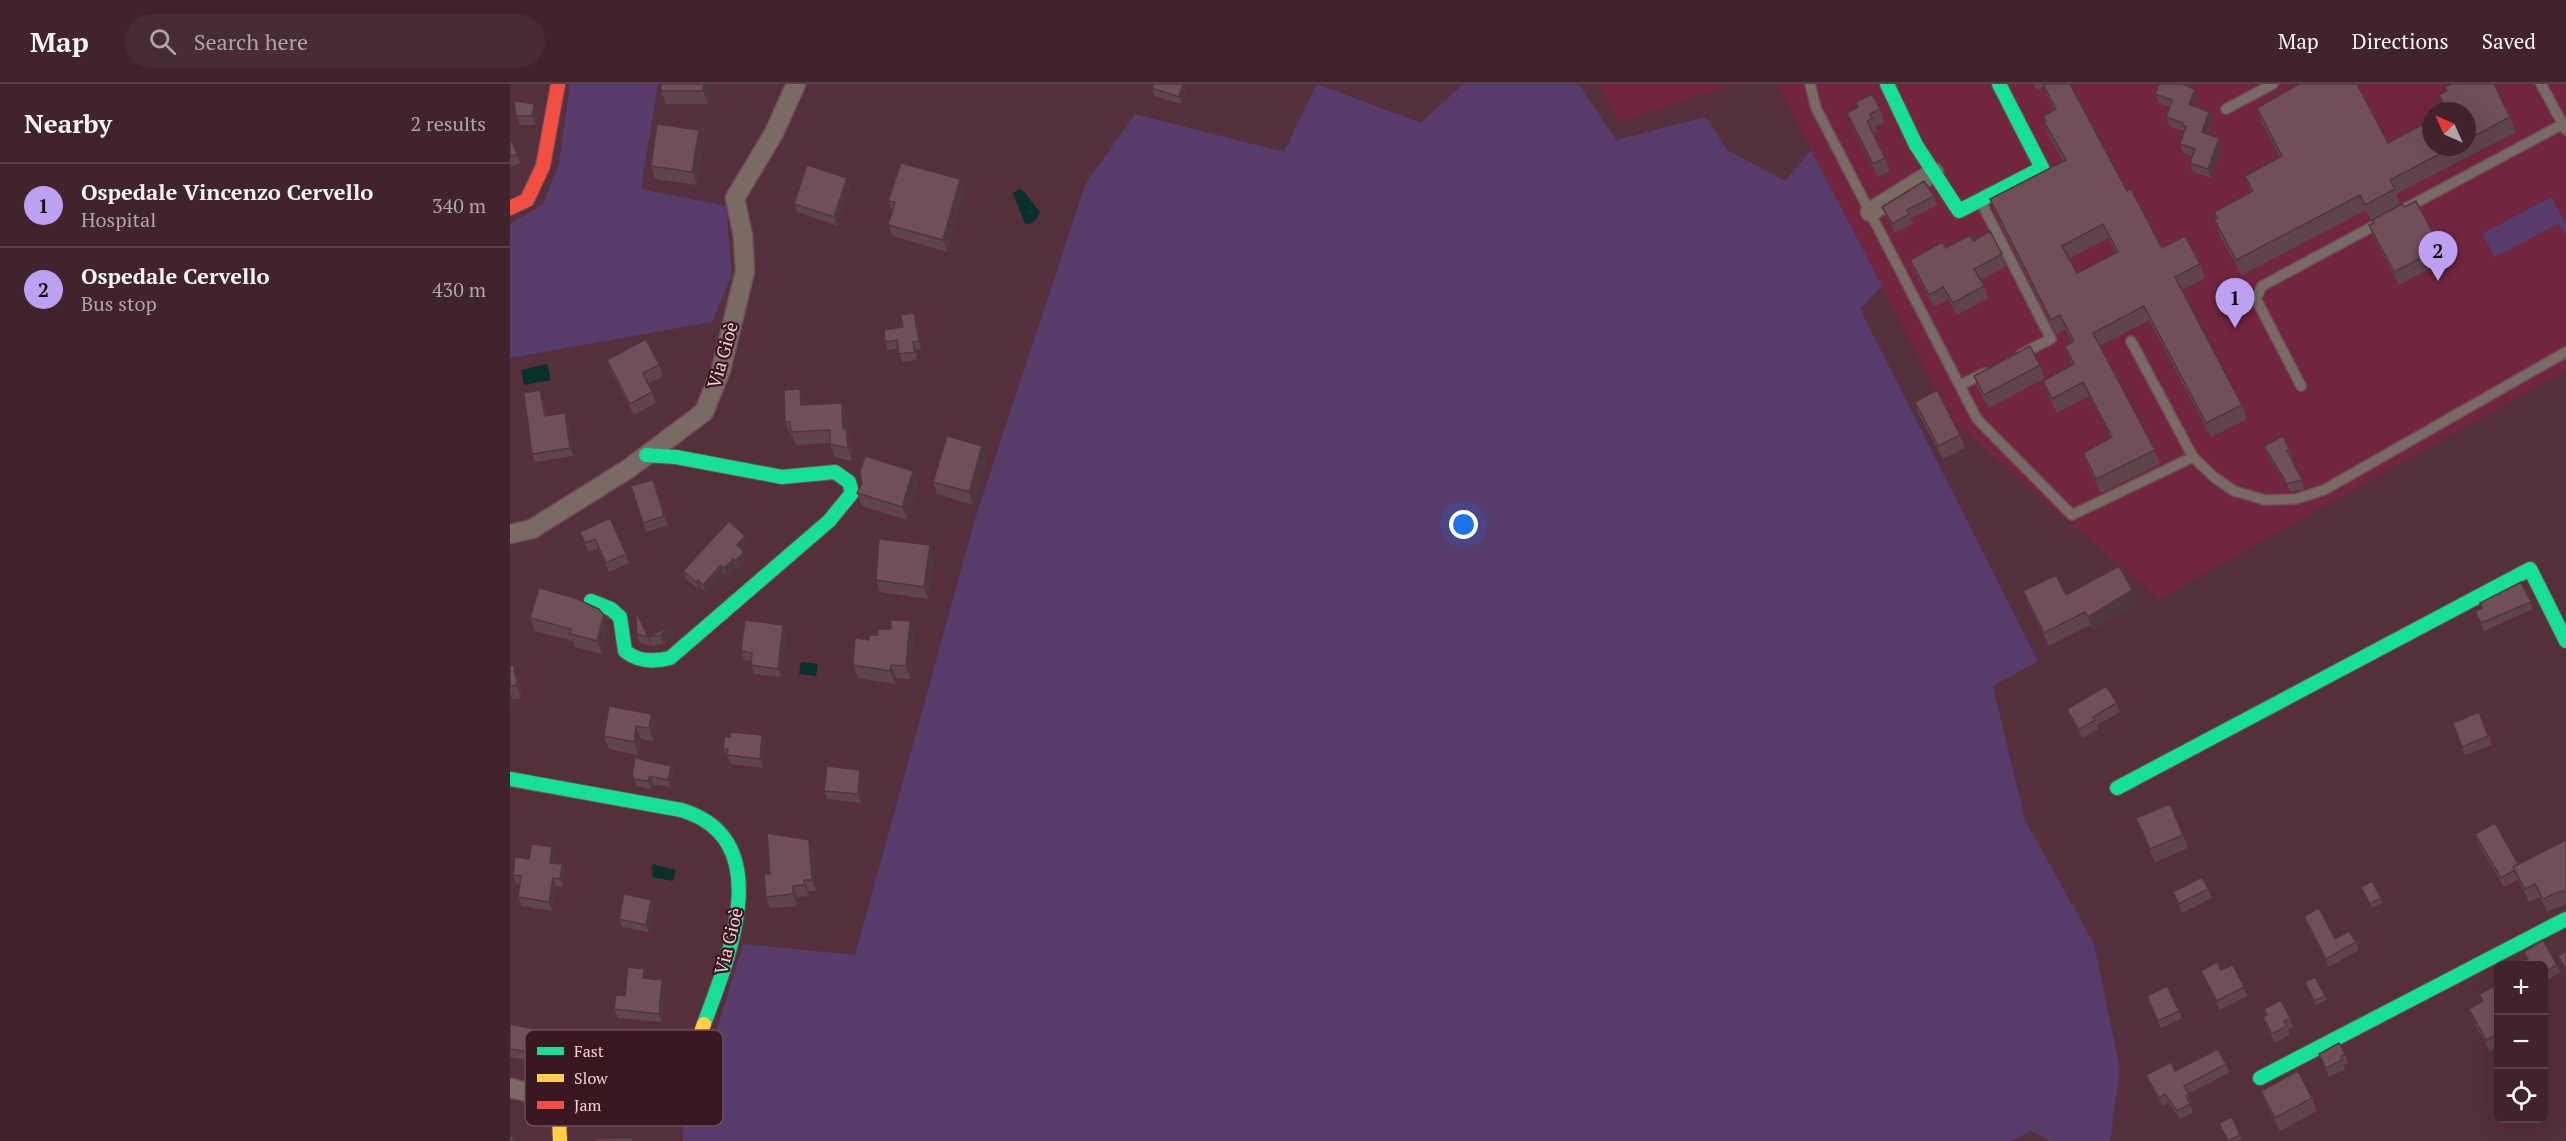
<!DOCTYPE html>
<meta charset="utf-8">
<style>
:root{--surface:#40232d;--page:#472b35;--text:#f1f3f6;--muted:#aea4aa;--line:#594049;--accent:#bca0f2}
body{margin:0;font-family:"PT Serif",serif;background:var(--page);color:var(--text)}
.controls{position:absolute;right:18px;bottom:18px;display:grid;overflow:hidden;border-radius:9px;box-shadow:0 6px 24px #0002}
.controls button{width:54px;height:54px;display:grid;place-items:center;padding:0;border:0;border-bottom:2px solid var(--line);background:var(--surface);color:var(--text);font:30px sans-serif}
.compass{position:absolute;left:1912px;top:18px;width:54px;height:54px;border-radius:50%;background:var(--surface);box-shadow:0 6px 24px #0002;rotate:315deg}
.you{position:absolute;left:954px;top:441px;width:21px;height:21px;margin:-15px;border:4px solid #fff;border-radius:50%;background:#1a73e8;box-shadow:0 0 0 9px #1a73e833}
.badge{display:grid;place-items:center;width:39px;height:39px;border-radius:50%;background:var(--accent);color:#111;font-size:20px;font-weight:700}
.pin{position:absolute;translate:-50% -50px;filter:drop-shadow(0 2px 3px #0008)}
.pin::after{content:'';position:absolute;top:32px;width:21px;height:18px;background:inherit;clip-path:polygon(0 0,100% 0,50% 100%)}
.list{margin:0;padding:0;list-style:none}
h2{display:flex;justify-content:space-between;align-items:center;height:78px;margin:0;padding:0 24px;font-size:26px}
h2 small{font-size:20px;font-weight:400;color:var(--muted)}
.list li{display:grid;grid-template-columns:39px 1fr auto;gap:18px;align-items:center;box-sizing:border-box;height:84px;padding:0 24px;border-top:2px solid var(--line)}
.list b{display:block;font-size:22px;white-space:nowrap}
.list p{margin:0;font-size:20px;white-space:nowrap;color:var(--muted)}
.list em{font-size:20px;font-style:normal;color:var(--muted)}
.icon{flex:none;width:33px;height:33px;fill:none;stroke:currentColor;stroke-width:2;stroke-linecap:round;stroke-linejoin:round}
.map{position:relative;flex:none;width:2056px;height:1057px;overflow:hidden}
header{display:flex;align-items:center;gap:36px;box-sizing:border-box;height:84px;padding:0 30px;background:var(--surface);border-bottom:2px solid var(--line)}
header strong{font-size:28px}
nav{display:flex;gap:33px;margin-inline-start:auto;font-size:21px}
.search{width:420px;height:54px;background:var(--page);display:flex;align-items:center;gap:15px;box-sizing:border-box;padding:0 21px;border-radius:33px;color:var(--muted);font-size:22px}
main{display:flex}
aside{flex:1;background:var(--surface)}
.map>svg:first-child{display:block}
</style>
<header>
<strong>Map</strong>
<div class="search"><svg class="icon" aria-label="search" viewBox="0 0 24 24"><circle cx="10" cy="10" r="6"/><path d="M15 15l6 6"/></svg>Search here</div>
<nav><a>Map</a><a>Directions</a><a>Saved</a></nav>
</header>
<main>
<aside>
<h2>Nearby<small>2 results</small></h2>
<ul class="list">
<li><span class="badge">1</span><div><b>Ospedale Vincenzo Cervello</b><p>Hospital</p></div><em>340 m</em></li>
<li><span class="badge">2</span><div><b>Ospedale Cervello</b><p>Bus stop</p></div><em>430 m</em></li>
</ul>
</aside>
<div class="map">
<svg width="2056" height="1057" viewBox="0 0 2056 1057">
<rect width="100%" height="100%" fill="#562f3c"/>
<path fill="#71253e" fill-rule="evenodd" d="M1087,0H1223L1110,38Z
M1267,0H2056V286L1649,515L1441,336ZM1921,27H1957V63H1921Z"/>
<path fill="#563b6b" d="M60,0H148L131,105L216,122L222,191L202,238L0,274V140L33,120L49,80Z
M807,0L911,39L953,0H1069L1106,56L1196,33L1217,66L1275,97L1301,66L1372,202L1350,225L1528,577L1483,602L1515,736L1584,860L1610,985L1600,1057H1540L1521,1047L1501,1057H173L171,1013L196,980L233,860L345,871L465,435L575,101L625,30L774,68Z
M2041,113L2056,140V151L2048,140L1985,173L1972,150Z"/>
<path fill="#08302d" d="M509,105L514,108L530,128C527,135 524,141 515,140L503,109Z
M37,280L41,296L14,301L11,286Z
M291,578L308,580L306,592L289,590Z
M143,780L166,786L163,797L142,793L143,787L141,786Z"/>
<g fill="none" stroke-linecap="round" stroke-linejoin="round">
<defs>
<path id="lane" d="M1300,0L1306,24L1467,335L1562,431L1683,373
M2031,0L2056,46
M1716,25L1763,0
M1471,118L1541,255L1511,270
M1896,124L2053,40
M1621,257L1683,373L1704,393L1724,407L1755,416L1786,415L1814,406L2056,268
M1450,301L1475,289
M1791,302L1746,215L1752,202L1871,138"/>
<path id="street" d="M1360,128L1424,88
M0,450L22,445L118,385L194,328L211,286L235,187L233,152L225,114L264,49L286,0
M0,1004L43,1014L59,1022"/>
<path id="fast" d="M1377,0L1406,61L1449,127L1532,84L1489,0
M81,517L101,525L110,533L115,567C128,578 144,578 160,574L319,437L342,409L339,398L325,388L272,393L166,373L136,371
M0,695L171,726C269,755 218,875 194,940
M1607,704L2020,485L2056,557
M1750,994L2056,835"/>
<path id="slow" d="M50,1057C50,1050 48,1041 51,1034C65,1003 128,1019 155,1002C178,988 185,964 194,940"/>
<path id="jam" d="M0,124L17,116L33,82L48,0"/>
</defs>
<use href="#lane" stroke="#704e58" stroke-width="12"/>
<use href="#street" stroke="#704e58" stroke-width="21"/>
<use href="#fast" stroke="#704e58" stroke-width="16"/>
<use href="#slow" stroke="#704e58" stroke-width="16"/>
<use href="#jam" stroke="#704e58" stroke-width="16"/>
<use href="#lane" stroke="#796a63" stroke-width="9"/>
<use href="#street" stroke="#796a63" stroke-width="18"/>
<use href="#fast" stroke="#16e098" stroke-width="14"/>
<use href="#slow" stroke="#ffcf43" stroke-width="14"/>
<use href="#jam" stroke="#f24e42" stroke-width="14"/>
</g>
<path fill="#60444d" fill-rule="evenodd" d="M151,0H200L198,20H156L151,7Z
M643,0H677V2L672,20L644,12L642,4Z
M1523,0H1560L1617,107L1652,164L1690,180L1695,194L1672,206L1732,321L1737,335L1701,353L1639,236L1590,262L1645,366L1650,380L1591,409L1578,383L1573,369L1601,354L1579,312L1547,329L1538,311L1533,297L1562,281L1555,262L1562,258L1555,245L1546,250L1485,129L1480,115L1553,77L1539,52L1534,38L1535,37L1533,32L1544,25L1533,3L1527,6ZM1598,154L1606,169L1567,189L1559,175Z
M1935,3L2000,33L2006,48L1886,110L1890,120L1861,136L1856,126L1732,191L1709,150L1704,135L1706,134L1704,128L1741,108L1735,92L1770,73L1752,39L1747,24L1878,59L1921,63H1957V27H1935L1929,11L1937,7Z
M1685,5L1688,14L1685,22L1699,28L1702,36L1698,50L1709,54L1712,62L1701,94L1683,88L1680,79L1682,72L1673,69L1670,60L1674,47L1659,42L1656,33L1659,23L1649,19L1645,10Z
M1346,18L1370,25L1374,38L1365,43L1367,47L1363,49L1375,74L1380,87L1368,93L1342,42L1337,29L1348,23Z
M24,20L28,28L25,41H10L6,32Z
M189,46L194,59L187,101L145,95L141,82Z
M0,53L10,79L0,83Z
M337,94L340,102L327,142L288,128L284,120Z
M454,107L437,168L383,152L378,141L382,127L378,117Z
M1424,112L1427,121L1401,134L1403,139L1385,149L1376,132L1372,123Z
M1894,123L1931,164L1935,176L1889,201L1864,154L1859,141Z
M1464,157L1492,170L1496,182L1471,196L1478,214L1447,231L1438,215L1424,223L1404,188L1400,176Z
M404,229L407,237L411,265L406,266L407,276L392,278L388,264L378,266L375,258L393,243Z
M97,276L149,281L153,292L138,300L146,319L124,331L101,287Z
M1530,281L1535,294L1479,324L1468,305L1464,292Z
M33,314L37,332L58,337L63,372L25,378L22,370Z
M295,318V321L332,319L336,332L337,347L341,357L342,377L325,373L320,359L286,361L282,351H280L275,338Z
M1405,318L1450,351L1455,364L1433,375L1409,331Z
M1754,362L1779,365L1783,374H1781L1792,396L1795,405L1781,408L1757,371Z
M477,374L463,421L427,410L423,398Z
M403,387L408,400L397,436L352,422L347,409L352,399Z
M143,396L158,441L136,448L121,402Z
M70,448L116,470L119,479L99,488L88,464L79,468Z
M238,460L232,467L237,476L228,486L226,483L217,492L214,489L196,509L191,504L189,506L176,495L173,487Z
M424,473L418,515L370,508L366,496Z
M1622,506L1627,519L1583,546L1580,541L1539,562L1518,520L1513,507L1556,511Z
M2021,518L2023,525L1974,547L1965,527Z
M20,534L98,544L92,570L65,563L63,557L25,547Z
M400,537L404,551L401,595L386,594L385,600L348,594L343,581L359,556Z
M273,541L276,550L271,593L244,590L241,581V577L234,576L231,567Z
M127,550L138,553L141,562L130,559Z
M165,550L153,560L142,562L139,553Z
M0,581L9,595V599L12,608L11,614L3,616L1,629H0Z
M1607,619L1610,628L1587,641L1588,645L1572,654L1561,634L1557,625Z
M1969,628L1982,661L1955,671L1943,639Z
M141,630L146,643L143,657L131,655L128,671L99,665L94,652Z
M255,660L253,684L221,680L218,673H217L213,664Z
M161,682L164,689L160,703L143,700L141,705L127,702L122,691Z
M350,686L354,695L351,719L317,715L314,707Z
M1626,734L1673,751L1678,764L1645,778Z
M1965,750L2008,780L2056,756V820L2037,828L2030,813L2019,818L2008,795L1994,803L1968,759Z
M299,756L303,767L306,807H298L299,812L287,813V822L260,824L256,813L260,790Z
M46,772L44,779L52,780L55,789L53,803L46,802L42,827L12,822L8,813L10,801L6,800L3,791L19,775Z
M1851,803L1871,814L1872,819L1862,824Z
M1698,805L1702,814L1672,829L1663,808Z
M141,816L144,823L139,848L112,843L109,835Z
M1794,832L1825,855L1846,858L1849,866L1819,883L1797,840Z
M2014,868L2047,881L2050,888L2034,898V882H2016L2014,877L2017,876Z
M134,885L136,894L152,896L155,905L152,938L108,934L104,925Z
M1711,886L1734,903L1737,912L1710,926L1695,895L1691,887Z
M1795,898L1815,912L1817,916L1806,921Z
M1989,900V963L1980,967L1963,936L1959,925L1972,918L1969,910Z
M1637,912L1669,927L1672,934L1651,944Z
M1754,925L1780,934L1783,943L1778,945L1780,951L1765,959L1756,942L1753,933L1756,931Z
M0,940L29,946L33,954L28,978L0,973Z
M1809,970H1835L1838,979L1834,981L1835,985L1819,993Z
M1716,980L1719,989L1678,1010L1682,1019L1680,1020L1683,1028L1670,1035L1658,1019L1652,1022L1640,1000L1636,991Z
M1751,1007L1802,1014L1807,1027L1770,1047L1756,1020Z
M1709,1039L1730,1051L1732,1055L1728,1057H1717Z"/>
<path fill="#4e373e" d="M194,0H200L198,20L193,7Z
M673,0H677V2L672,20L669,13Z
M1685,5L1688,14L1683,29L1679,20Z
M24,20L28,28L25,41L22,32Z
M1699,28L1702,36L1695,57L1692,48Z
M189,46L194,59L187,101L182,88Z
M1709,54L1712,62L1701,94L1698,85Z
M337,94L340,102L327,142L324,133Z
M450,95L454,107L437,168L433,156Z
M404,229L407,237L411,265L409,257Z
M403,258L406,266L407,276L405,268Z
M290,305L295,318L296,334L291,321Z
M30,306L33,314L38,340L35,332Z
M332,319L336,332L337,347L341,357L342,377L338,364L333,345Z
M55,329L58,337L63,372L60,364Z
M472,362L477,374L463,421L459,408Z
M403,387L408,400L397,436L392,423Z
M235,452L238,460L230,469L227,461Z
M420,461L424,473L418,515L414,503Z
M234,468L237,476L228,486L225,477Z
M223,475L226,483L217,492L214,484Z
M211,481L214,489L196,509L193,501Z
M188,496L191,504L189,506L186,498Z
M1622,506L1627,519L1583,546L1578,533Z
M94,531L98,544L92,570L87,557Z
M400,537L404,551L401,595L396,582Z
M162,541L165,550L153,560L150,551Z
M273,541L276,550L271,593L268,585Z
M381,581L386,594L385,600L380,587Z
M4,582L9,595V599L12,608L11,614L6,601L4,588Z
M0,608L3,616L1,629L0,626Z
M141,630L146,643L143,657L139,644Z
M126,642L131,655L128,671L124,658Z
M252,651L255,660L253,684L250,675Z
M161,682L164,689L160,703L158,696Z
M350,686L354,695L351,719L348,710Z
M140,692L143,700L141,705L138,697Z
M299,756L303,767L306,807L302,796Z
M42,763L46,772L43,787L40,779Z
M52,780L55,789L53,803L50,795Z
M43,794L46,802L42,827L39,818Z
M294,796L298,807L299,812L295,801Z
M283,802L287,813V822L283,810Z
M141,816L144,823L139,848L136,841Z
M134,885L137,893L136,902L133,894Z
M152,896L155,905L152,938L149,930Z
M29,946L33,954L28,978L25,969Z"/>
<path fill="#704f59" stroke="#4e373e" stroke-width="1.5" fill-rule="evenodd" d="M151,0H194L193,7H151Z
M643,0H673L669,13L642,4Z
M1533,0H1560L1617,107L1621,105L1652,164L1675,152L1690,180L1665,193L1732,321L1696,339L1634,222L1583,249L1645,366L1586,395L1573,369L1602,353L1573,298L1542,315L1533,297L1564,280L1555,262L1564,257L1550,231L1541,236L1480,115L1556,76L1534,38L1536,37L1533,32L1546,25ZM1593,140L1608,168L1567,189L1552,162Z
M1649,0H1672L1685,5L1679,20L1699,28L1692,48L1709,54L1698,85L1680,79L1685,65L1670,60L1676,42L1672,41L1673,39L1656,33L1662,16L1645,10Z
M1789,0H1847L1878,59L1921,36V63H1943L1880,96L1885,105L1855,121L1850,111L1726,176L1704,135L1707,134L1704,128L1743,107L1735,92L1772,72L1747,24Z
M1942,0H1984L2000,33L1957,56V27H1938L1929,11L1937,7L1935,3Z
M1362,10L1370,25L1360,30L1362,34L1357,37L1375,74L1363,80L1337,29L1348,23L1346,18Z
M4,17L24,20L22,32H6Z
M147,40L189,46L182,88L141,82Z
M0,53L7,70L0,73Z
M391,79L450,95L433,156L378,141L385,118L378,117Z
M297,81L337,94L324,133L284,120Z
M1414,97L1424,112L1397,126L1399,130L1382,140L1372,123Z
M1906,117L1931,164L1884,188L1859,141L1864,139L1862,136L1892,120L1894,123Z
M1480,147L1492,170L1464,185L1474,202L1443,219L1433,203L1419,211L1400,176L1432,158L1436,164L1460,151L1464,157Z
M404,229L409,257L403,258L405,268L389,270L387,256L375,258L374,246L393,243L391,231Z
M136,255L149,281L133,289L142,308L120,320L97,276Z
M1520,262L1530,281L1474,311L1464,292Z
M290,305L291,321L332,319L333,345L336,344L338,364L320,360V346L281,348L280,338H275L274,306Z
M30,306L35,332L55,329L60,364L22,370L14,309Z
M1427,306L1450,351L1428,362L1405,318Z
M437,352L472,362L459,408L423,398Z
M1773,352L1779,365L1777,366L1792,396L1777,400L1754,362Z
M355,372L403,387L392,423L347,409L352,399L350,387Z
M143,396L154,432L133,439L121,402Z
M100,434L116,470L96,479L85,455L75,459L70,448Z
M219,437L235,452L227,461L234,468L225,477L223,475L214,484L211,481L193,501L188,496L186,498L173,487Z
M369,455L420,461L414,503L366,496Z
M1609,482L1622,506L1578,533L1575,528L1534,549L1513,507L1546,491L1556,511Z
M2011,498L2021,518L1971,539L1965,527L1972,524L1970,519Z
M29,504L65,514L89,525L94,531L87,557L60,550L61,545L20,534Z
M126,527L138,553L127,550Z
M235,536L273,541L268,585L241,581L242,569L231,567Z
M381,536L400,537L396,582L381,581L380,587L343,581L345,554L359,556V551H368V545H381Z
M162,541L150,551L139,553Z
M0,581L4,582V588L7,595L6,601L0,603Z
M1596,602L1607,619L1583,633L1585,636L1569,646L1557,625Z
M99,622L141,630L139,644L126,642L124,658L94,652Z
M1969,628L1978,652L1952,663L1943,639Z
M221,648L252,651L250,675L217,671L218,665L213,664L215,652L220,653Z
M125,674L161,682L158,696L140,692L138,697L124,695L122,691Z
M317,682L350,686L348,710L314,707Z
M1660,720L1673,751L1640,765L1626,734Z
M1985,739L2008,780L2003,783L2005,786L1991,794L1965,750Z
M257,749L299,756L302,796H294L295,801L283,802V810L256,813L254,790H260Z
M2056,756V809L2051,807L2033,815L2025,800L2015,805L2003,783Z
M22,760L42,763L40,779L52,780L50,795L43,794L39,818L8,813L11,792L3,791L5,773L19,775Z
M1692,793L1698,805L1669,820L1663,808Z
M1862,797L1871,814L1860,820L1851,803Z
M114,810L141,816L136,841L109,835Z
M1809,824L1825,855L1839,847L1846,858L1816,875L1794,832Z
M2033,856L2047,881L2034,889V882H2017L2014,877L2018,875L2014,868Z
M2056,867V884H2055L2048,872Z
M1707,878L1711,886L1723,881L1734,903L1707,917L1691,887Z
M118,883L134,885L133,894L152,896L149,930L104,925L106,911L115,912Z
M1805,893L1815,912L1804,917L1795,898Z
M1989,900V950L1976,956L1959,925L1973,917L1969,910Z
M1657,902L1669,927L1648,937L1637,912Z
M1771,916L1780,934L1774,937L1777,942L1762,950L1753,933L1757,931L1754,925Z
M0,940L29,946L25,969L0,965Z
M1829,959L1835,970L1831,973L1832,976L1816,984L1809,970Z
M1708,965L1716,980L1674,1002L1679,1011L1676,1012L1680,1020L1667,1027L1655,1010L1649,1014L1636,991L1661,978L1665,987Z
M1788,987L1802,1014L1765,1034L1751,1007Z
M1722,1033L1730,1051L1718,1057L1709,1039Z
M0,1050L5,1057H0Z
M123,1054V1057H85V1055Z"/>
<g text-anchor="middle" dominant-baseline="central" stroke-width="4.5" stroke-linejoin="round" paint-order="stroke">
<g font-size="18" fill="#f9cbd5" stroke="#381721">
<text transform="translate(212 271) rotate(-74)">Via Gioè</text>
<text transform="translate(218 857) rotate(-76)">Via Gioè</text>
</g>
</g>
<rect x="15" y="946" width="198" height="96" rx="9" fill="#381721" stroke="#724d57" stroke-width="1.5"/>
<rect x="27" y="963" width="27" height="8" fill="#16e098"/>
<rect x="27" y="990" width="27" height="8" fill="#ffcf43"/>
<rect x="27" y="1017" width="27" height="8" fill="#f24e42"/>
<g font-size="16" fill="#f9cbd5">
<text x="64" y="973">Fast</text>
<text x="64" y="1000">Slow</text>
<text x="64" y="1027">Jam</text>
</g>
</svg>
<div class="controls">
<button>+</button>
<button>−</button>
<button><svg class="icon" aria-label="locate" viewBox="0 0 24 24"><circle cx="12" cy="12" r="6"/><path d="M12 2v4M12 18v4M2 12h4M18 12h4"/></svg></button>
</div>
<svg class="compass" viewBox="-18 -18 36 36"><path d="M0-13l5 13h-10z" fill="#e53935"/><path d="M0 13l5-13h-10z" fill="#aea4aa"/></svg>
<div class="you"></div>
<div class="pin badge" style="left:1725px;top:244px">1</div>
<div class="pin badge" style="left:1928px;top:197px">2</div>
</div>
</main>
